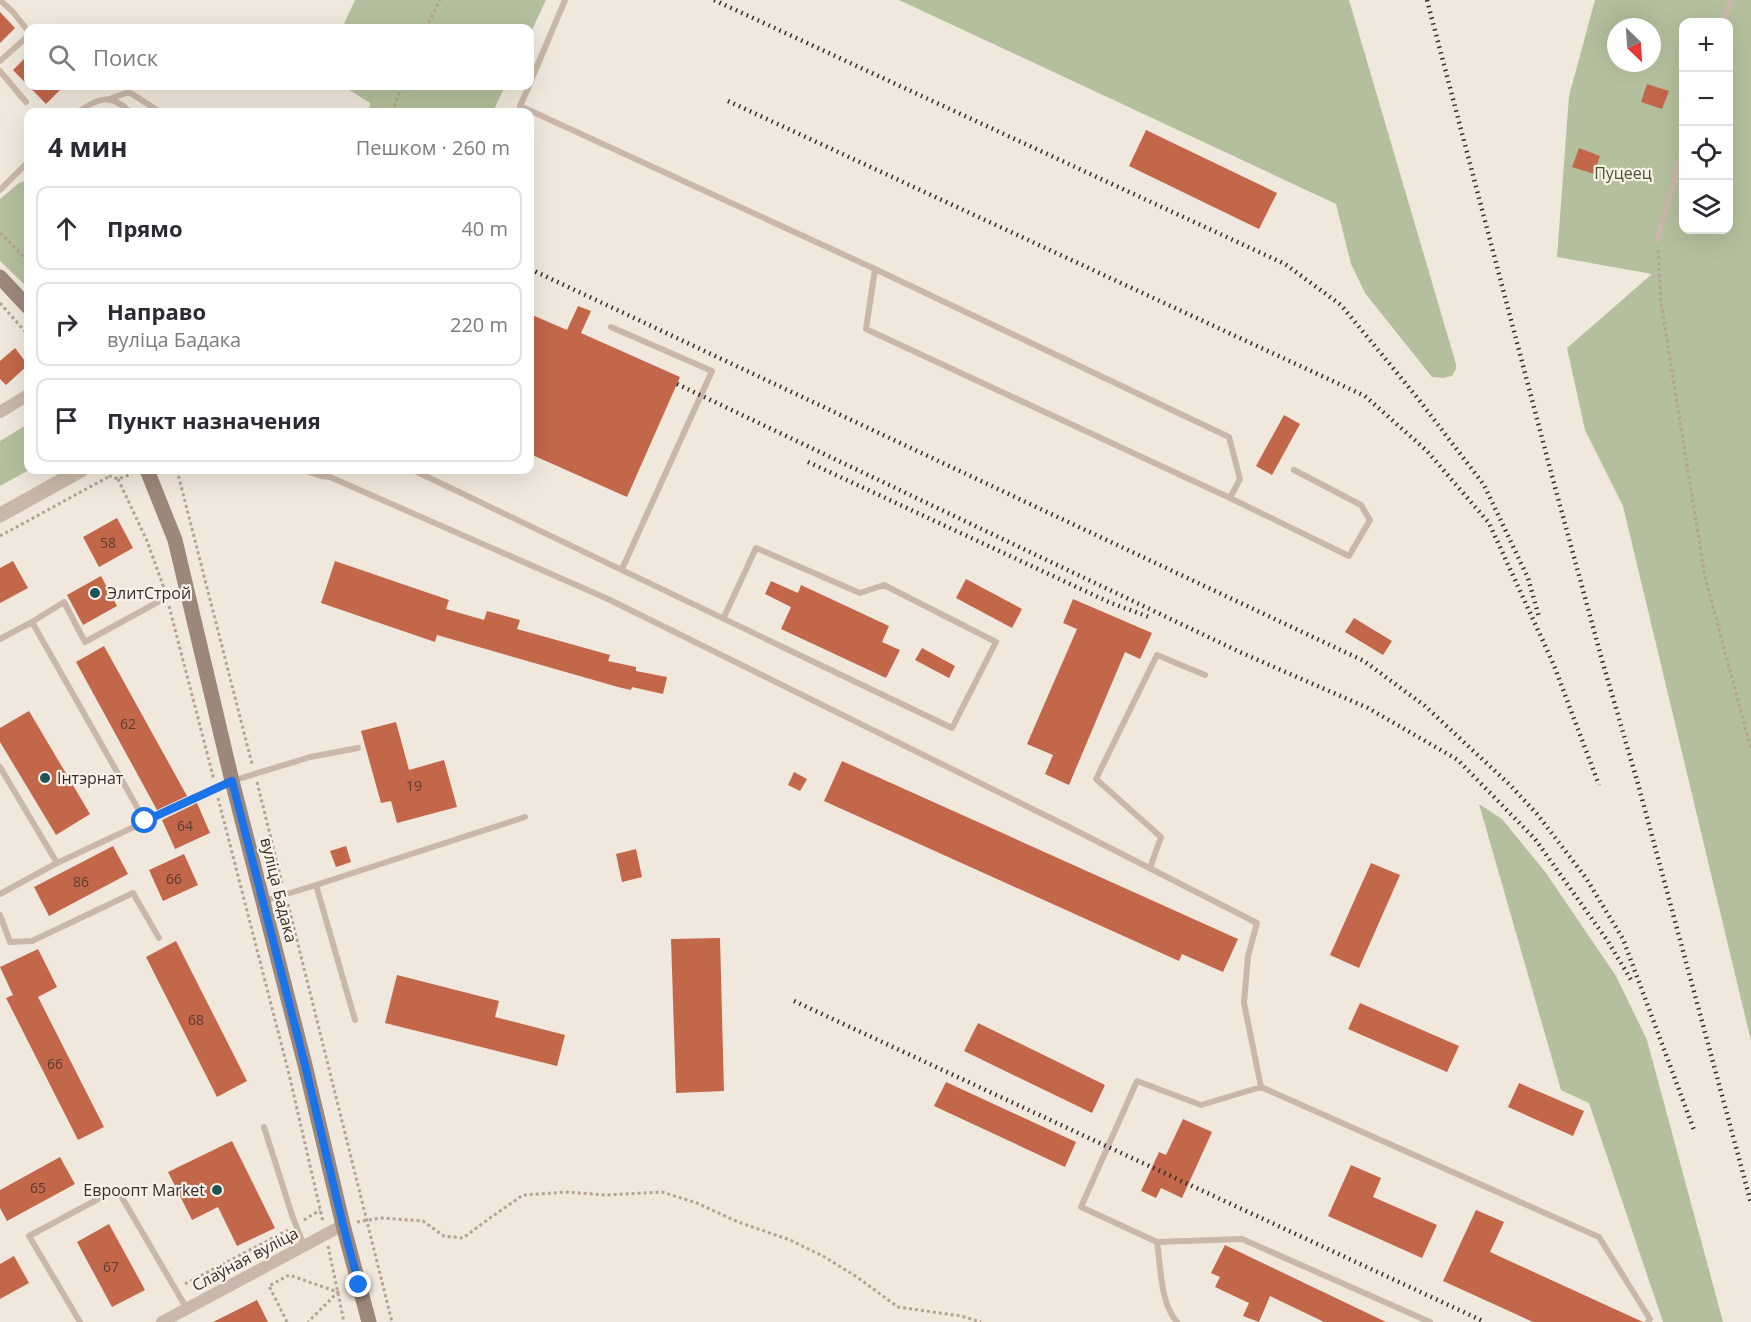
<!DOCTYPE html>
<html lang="ru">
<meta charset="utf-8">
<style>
:root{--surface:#fff;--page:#f7f7f7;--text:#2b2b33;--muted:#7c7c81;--line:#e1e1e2}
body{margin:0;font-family:"Open Sans",sans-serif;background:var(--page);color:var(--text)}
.controls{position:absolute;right:18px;top:18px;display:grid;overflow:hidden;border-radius:12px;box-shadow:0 6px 24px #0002}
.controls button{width:54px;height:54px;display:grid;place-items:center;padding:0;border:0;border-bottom:2px solid var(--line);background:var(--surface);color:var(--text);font:30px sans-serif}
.compass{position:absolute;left:1607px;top:18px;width:54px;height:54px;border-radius:50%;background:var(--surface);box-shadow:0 6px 24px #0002;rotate:155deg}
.stop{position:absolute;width:18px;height:18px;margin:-14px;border:4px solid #1a73e8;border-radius:50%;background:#fff}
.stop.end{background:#1a73e8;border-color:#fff;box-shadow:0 2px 6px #0008}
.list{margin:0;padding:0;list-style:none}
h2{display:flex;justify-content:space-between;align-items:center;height:78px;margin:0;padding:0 24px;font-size:26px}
h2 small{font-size:20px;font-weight:400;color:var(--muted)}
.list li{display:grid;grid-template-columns:39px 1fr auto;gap:18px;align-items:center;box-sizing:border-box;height:84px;margin:0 12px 12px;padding:0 12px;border:2px solid var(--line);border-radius:12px}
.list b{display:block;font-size:22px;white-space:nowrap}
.list p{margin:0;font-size:20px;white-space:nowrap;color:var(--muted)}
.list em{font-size:20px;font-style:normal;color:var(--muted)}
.icon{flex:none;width:33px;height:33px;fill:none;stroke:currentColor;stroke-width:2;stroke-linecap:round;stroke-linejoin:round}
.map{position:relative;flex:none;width:1751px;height:1322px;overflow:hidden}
.search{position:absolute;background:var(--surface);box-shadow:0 6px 24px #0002;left:24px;top:24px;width:510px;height:66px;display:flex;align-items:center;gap:15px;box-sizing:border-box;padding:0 21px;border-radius:12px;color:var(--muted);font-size:22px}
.panel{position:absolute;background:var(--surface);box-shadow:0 6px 24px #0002;left:24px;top:108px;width:510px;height:366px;border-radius:12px}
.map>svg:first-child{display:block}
</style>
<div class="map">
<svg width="1751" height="1322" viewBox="0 0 1751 1322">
<rect width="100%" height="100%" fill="#f1e8dd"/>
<path fill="#b4c09d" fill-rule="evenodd" d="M355,0H546L530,34V28H342Z
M899,0H1349L1456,364V369L1452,376L1443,378L1432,377L1365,293L1351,264L1336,204Z
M1595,0H1751V1041L1623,506L1585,430L1567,348L1652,274L1557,257L1569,96ZM1684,22H1728V230H1684ZM1616,27H1652V63H1616Z
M343,86H505L493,112H369L370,103Z
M28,180V288L0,261V199L19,183Z
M28,424L29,470L0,486V441Z
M1479,804L1502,819L1546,873L1616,976L1647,1040L1723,1322H1663L1589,1103L1561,1090Z"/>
<path fill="#c2674a" d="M0,12L15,28L0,43Z
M28,55V86H64L46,104L13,70Z
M1647,84L1669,91L1662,109L1641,102Z
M1146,130L1277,193L1259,229L1129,166Z
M1579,148L1600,156L1594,174L1572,167Z
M578,306L591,311L581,333L680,377L627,497L530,454V314L567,330Z
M15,348L28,365L6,385L0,379V361Z
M1284,415L1300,424L1272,475L1256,466Z
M117,518L133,548L99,567L83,537Z
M13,561L28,588L0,603V568Z
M335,561L449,600L446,609L484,620L487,611L520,620L517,629L610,655L608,661L636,667V671L667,677L663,694L632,687L631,690L618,687L437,635L435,642L321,603Z
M101,576L117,606L83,625L67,595Z
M966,579L1022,609L1012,628L956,598Z
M771,581L798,593L801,585L889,626L882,642L900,650L886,678L781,629L791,607L765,594Z
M1073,599L1152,633L1140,659L1125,652L1069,785L1045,774L1053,755L1027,744L1077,629L1063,623Z
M1354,618L1392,641L1383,655L1345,632Z
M104,646L187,796L157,810L76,662Z
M922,648L955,666L949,678L915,660Z
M29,711L90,814L56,835L0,742V728Z
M396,722L409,770L444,760L457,807L397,823L391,801L381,803L361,731Z
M842,761L1238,939L1223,972L1182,954L1179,961L824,801Z
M794,772L807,779L800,791L788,785Z
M197,803L210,833L175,849L162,820Z
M113,846L128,874L49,916L34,887Z
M346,846L351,862L336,867L330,851Z
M636,849L642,877L622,882L616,854Z
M184,854L198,885L163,901L149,870Z
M1371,863L1400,875L1359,968L1330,955Z
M720,938L724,1091L676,1093L671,939Z
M176,941L247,1081L217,1097L146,957Z
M38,949L57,987L38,997L104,1127L78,1140L6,998L13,995L0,967Z
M397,975L499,1001L495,1017L565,1035L557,1066L385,1023Z
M1360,1003L1459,1046L1447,1072L1348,1029Z
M978,1023L1105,1085L1092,1113L964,1051Z
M946,1082L1076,1142L1065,1167L934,1106Z
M1519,1083L1584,1111L1573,1136L1508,1107Z
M1183,1119L1212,1132L1182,1198L1161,1188L1156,1198L1141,1191L1159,1152L1166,1155Z
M232,1141L275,1228L237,1246L218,1207L192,1220L168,1172Z
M60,1157L75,1184L7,1221L0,1208V1190Z
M1351,1165L1381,1178L1373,1197L1437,1225L1422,1258L1328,1216Z
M1476,1210L1504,1222L1490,1252L1643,1322H1533L1443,1281Z
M109,1224L145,1290L112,1307L77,1242Z
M1225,1245L1386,1322H1324L1270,1296L1259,1322L1243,1316L1249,1303L1215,1287L1220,1277L1211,1273Z
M14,1256L29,1283L0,1299V1264Z
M257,1300L268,1322H213Z"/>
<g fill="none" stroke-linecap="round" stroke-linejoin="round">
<path stroke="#b5a293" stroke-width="3" stroke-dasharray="3 3" stroke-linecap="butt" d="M426,28L440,0
M392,112L402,86
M0,233L28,261
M1658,250L1661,303L1705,577L1751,749
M0,303L28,335
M106,470L110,476L118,479L132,474
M177,470L252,764
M118,479L147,541L164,588
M0,536L110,476
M169,606L214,780
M257,782L282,883
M218,798L289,1074L323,1222
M288,904L392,1322
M304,1220L320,1210
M357,1222L381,1218L423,1221L444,1236L463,1238L490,1218L523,1195L568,1192L606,1195L662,1192L697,1203L738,1222L790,1240L823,1256L857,1277L898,1307L961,1316L981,1322
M328,1246L344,1322
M185,1284L288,1230
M287,1322L269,1286L289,1275L338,1292L308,1322"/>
<path stroke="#c9b8a9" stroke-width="6" d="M0,0L13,12L28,31
M1724,22L1731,0
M0,61L28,36
M0,71L26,102
M530,83L565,0
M529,86L520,106L875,269L1229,437L1240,479L1230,498
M109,99L129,92L160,112
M78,112C98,98 111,93 130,112
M0,190L28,162
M1657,240L1684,148
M875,269L866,329L1230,498L1349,556L1370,520L1361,505L1294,470
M611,327L712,371L622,569
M304,470L321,476L330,477L608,599L1069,827L1257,923L1248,956L1244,1003L1261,1087L1599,1237L1650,1319L1648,1322
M413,470L952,728L996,642L884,585L860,593L756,548L724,617
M32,622L64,602L85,642L167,597L186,591
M0,639L32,622L145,821
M0,767L57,863
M1150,868L1161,837L1096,779L1157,655L1205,675
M316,885L525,817
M0,894L57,863L232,781L310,757L358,748
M264,901L316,885L355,1020
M0,915L10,942L32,941L133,893L159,938
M1261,1087L1201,1105L1137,1081L1081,1207L1157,1242L1242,1239L1430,1322
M264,1127L292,1215L304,1246
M1157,1242C1161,1267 1160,1303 1177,1322
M80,1322L29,1236L117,1189L187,1309"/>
<path stroke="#c9b8a9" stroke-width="12" d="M0,412L28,395
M162,1322L343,1225"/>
<path stroke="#c9b8a9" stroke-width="15" d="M0,515L81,470"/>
<path stroke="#9d877a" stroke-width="15" d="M0,277L28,307
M147,470L175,540L232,781L305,1065L343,1225L369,1322"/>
<path stroke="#372d29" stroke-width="4.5" stroke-dasharray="1.5 4.5" stroke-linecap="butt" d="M714,0L1285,264L1341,305L1416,396L1484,485L1528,578L1539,617
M1427,0L1552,476L1602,660L1638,784L1751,1203
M728,101L1365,396L1427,451L1489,523L1553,663L1599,785
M530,269L1364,661L1425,706L1509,784L1537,814L1586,878L1623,939L1694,1130
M677,384L1242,653L1368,708L1458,760L1535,839L1607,940L1633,983
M808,462L1111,603L1149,617
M794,1001L1485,1322"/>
</g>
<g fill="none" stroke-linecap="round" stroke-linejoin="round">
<path stroke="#1a73e8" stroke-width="8" d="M145,821L232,781L305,1065L343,1225L359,1285"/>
</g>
<g fill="#1f5357" stroke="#f9f2e9" stroke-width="2">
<circle cx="95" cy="593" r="6"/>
<circle cx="45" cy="778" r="6"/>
<circle cx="217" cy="1190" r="6"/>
</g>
<g text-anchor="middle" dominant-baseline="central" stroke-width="4.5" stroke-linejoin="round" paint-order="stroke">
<g font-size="14" fill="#5a3c31">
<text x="108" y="542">58</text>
<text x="128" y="723">62</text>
<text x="414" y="785">19</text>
<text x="185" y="825">64</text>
<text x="174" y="878">66</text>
<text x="81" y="881">86</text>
<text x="196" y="1019">68</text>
<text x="55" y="1063">66</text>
<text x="38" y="1187">65</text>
<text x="111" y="1266">67</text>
</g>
<g font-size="16" fill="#46542d" stroke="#f9f2e9">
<text x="1623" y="173">Пуцеец</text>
</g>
<g font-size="16" fill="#372d29" stroke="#f9f2e9" text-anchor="start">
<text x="107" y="593">ЭлитСтрой</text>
<text x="57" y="778">Інтэрнат</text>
<text x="205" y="1190" text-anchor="end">Евроопт Market</text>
</g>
<g font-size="16" fill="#372d29" stroke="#f9f2e9">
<text transform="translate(279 890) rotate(76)">вуліца Бадака</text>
<text transform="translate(245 1259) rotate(-28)">Слаўная вуліца</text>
</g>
</g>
</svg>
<div class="controls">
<button>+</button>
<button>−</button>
<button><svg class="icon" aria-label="locate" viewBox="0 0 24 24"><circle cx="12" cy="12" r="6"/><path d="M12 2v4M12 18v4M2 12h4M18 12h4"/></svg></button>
<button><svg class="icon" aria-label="layers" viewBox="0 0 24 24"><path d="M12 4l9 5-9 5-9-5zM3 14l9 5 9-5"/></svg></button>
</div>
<svg class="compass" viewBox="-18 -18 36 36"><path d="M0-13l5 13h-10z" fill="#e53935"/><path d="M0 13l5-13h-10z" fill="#7c7c81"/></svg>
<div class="stop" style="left:145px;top:821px"></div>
<div class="stop end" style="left:359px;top:1285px"></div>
<div class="search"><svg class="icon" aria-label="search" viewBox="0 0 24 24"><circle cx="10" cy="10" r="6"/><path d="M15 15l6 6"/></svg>Поиск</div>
<section class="panel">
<h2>4 мин<small>Пешком · 260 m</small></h2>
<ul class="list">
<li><svg class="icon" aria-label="ahead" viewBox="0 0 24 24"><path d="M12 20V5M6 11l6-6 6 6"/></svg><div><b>Прямо</b></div><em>40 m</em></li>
<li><svg class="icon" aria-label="right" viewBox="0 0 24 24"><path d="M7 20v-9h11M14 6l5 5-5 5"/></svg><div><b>Направо</b><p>вуліца Бадака</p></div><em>220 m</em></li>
<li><svg class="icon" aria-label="arrive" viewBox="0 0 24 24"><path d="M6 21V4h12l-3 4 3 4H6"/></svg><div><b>Пункт назначения</b></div></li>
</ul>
</section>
</div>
